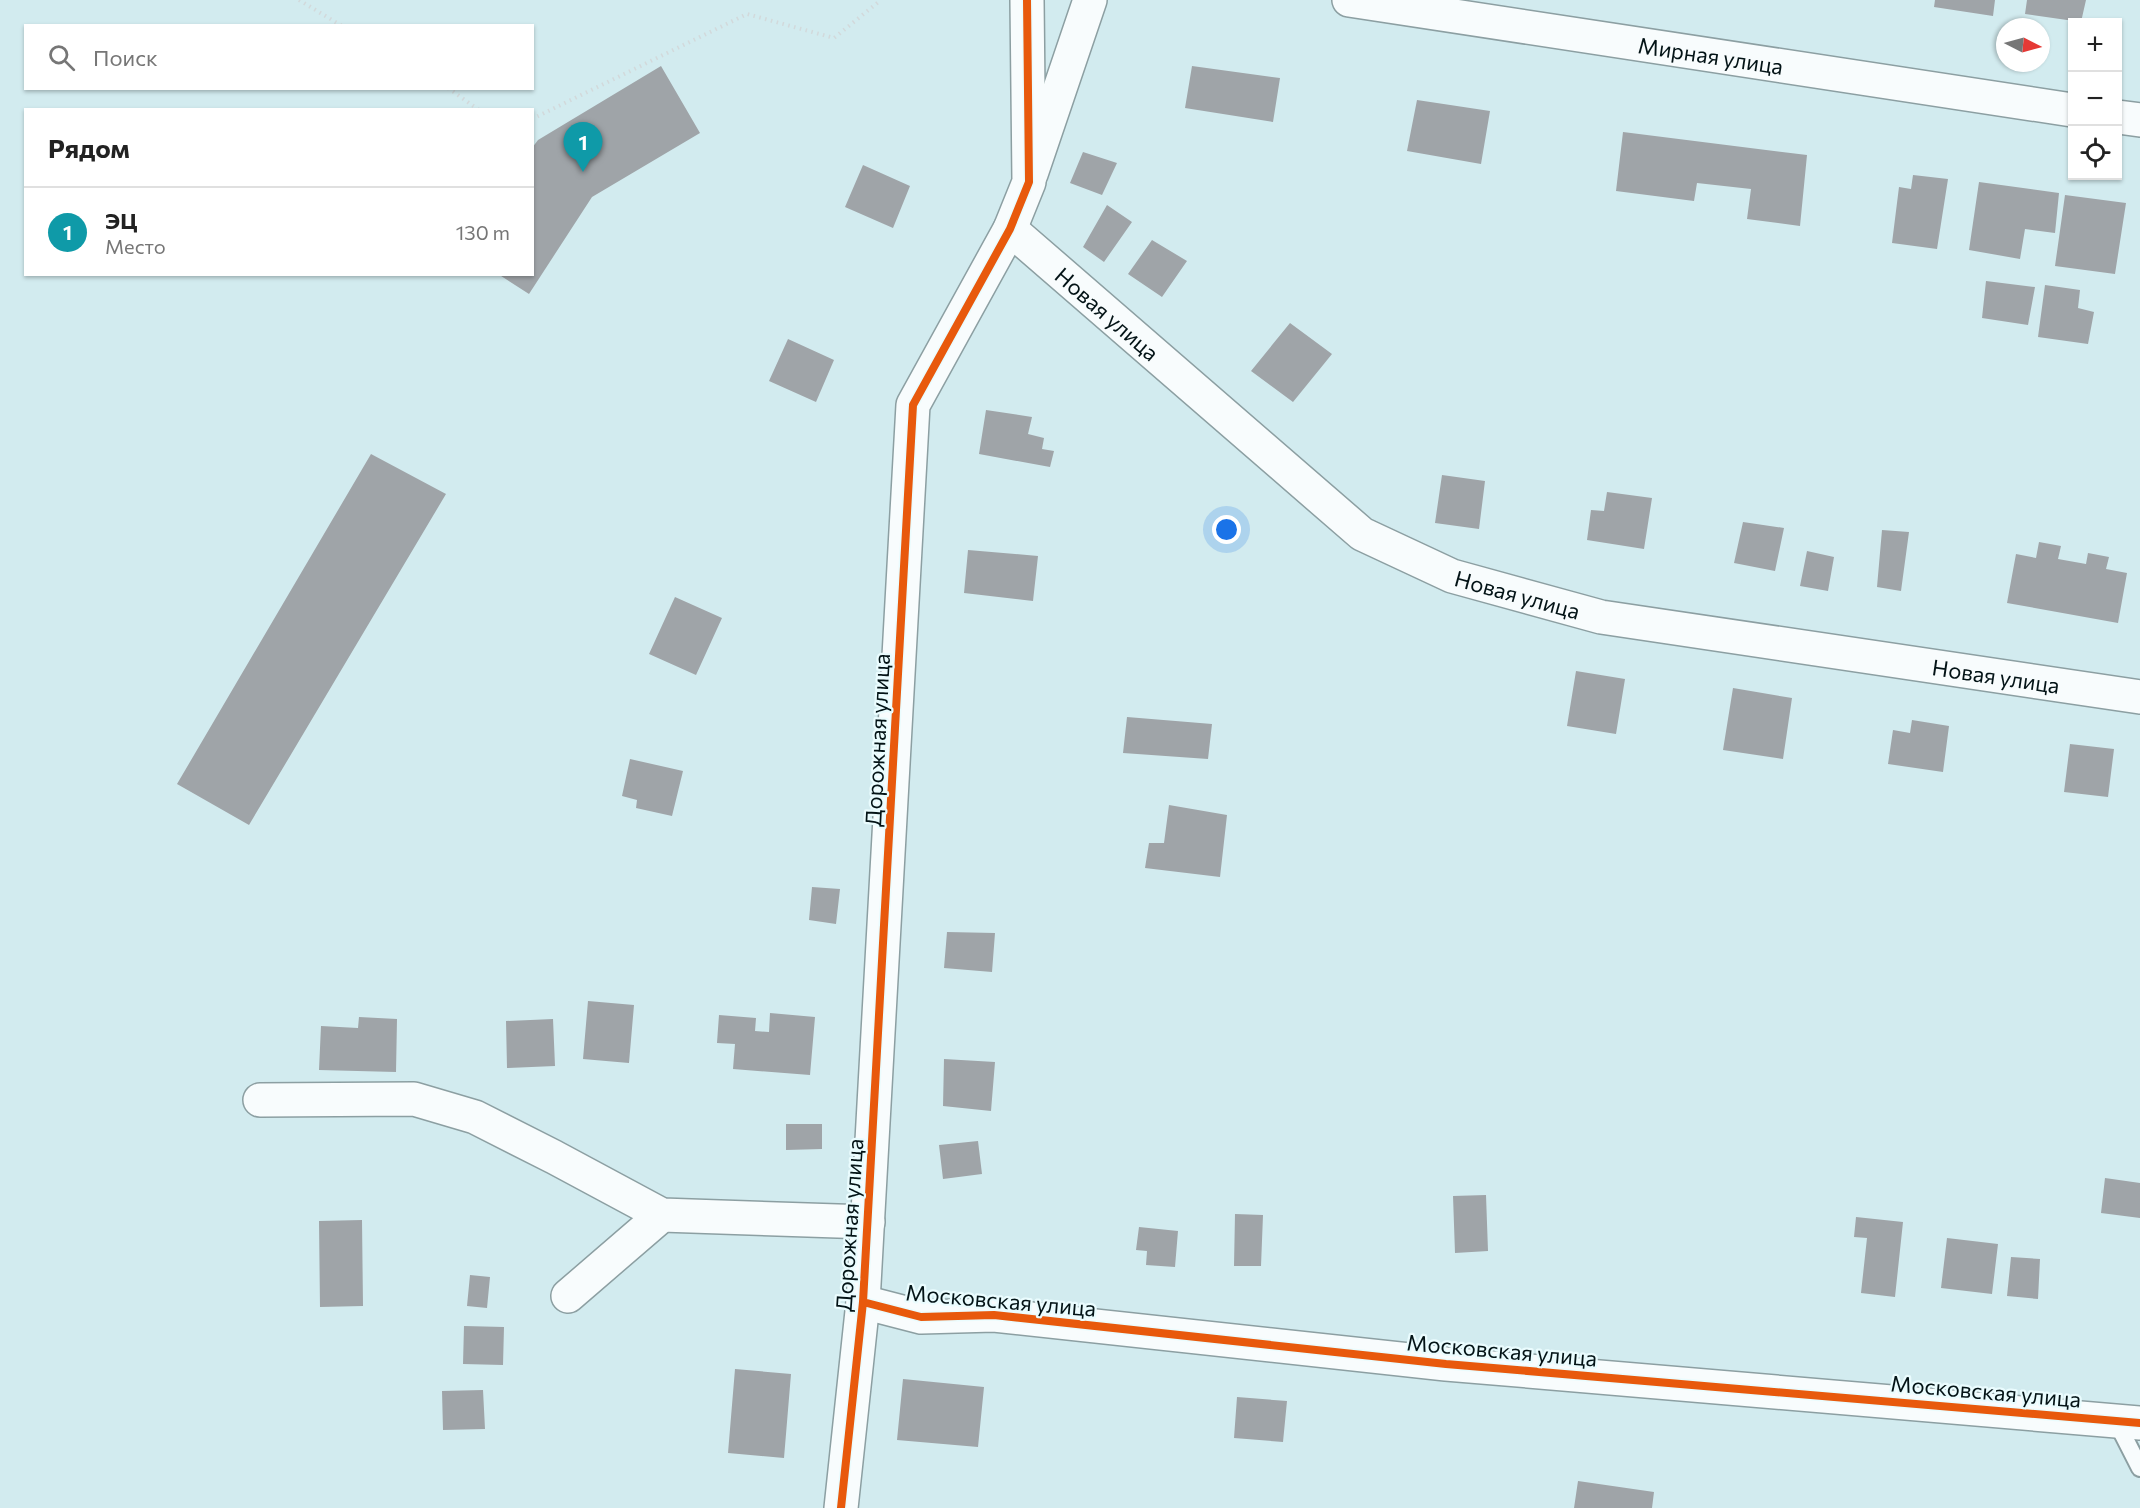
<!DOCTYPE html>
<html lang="ru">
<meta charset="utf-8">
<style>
:root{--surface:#fff;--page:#f2f2f2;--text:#222;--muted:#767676;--line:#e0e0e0;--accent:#b45309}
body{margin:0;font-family:Commissioner,sans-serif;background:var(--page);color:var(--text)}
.controls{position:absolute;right:18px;top:18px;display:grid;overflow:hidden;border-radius:0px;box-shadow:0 2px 4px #0004}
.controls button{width:54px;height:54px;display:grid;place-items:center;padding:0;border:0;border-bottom:2px solid var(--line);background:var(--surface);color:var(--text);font:30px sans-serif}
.compass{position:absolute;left:1996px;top:18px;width:54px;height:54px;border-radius:50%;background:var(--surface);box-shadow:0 2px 4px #0004;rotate:96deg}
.you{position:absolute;left:1227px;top:530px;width:21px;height:21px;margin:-15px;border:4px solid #fff;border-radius:50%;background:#1a73e8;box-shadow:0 0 0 9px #1a73e833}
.badge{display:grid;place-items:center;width:39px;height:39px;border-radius:50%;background:var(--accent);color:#fff;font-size:20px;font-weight:700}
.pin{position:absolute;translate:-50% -50px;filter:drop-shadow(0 2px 3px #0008)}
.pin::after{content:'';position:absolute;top:32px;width:21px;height:18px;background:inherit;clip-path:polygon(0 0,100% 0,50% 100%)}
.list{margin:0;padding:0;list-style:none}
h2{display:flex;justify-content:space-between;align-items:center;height:78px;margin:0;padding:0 24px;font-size:26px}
h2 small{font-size:20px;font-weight:400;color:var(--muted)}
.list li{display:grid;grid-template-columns:39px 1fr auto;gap:18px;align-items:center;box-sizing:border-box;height:90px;padding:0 24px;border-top:2px solid var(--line)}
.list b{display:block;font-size:22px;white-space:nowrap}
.list p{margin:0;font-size:20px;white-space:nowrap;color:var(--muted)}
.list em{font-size:20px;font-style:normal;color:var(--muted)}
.icon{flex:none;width:33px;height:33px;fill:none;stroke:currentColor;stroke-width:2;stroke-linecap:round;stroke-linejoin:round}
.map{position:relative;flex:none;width:2140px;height:1508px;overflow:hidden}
.search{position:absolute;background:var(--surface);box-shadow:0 2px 4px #0004;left:24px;top:24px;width:510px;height:66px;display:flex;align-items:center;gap:15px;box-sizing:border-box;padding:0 21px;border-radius:0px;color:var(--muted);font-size:22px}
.panel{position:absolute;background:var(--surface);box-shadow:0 2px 4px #0004;left:24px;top:108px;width:510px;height:168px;border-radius:0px}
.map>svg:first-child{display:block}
</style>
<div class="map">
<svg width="2140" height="1508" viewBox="0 0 2140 1508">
<rect width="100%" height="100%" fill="#d2ebef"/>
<path fill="#9fa4a8" d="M1935,0H1995L1993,16L1934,7Z
M2027,0H2086L2081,22L2025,14Z
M661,66L700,133L592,197L529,294L498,274H532V148L538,140Z
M1192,66L1280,78L1273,122L1185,108Z
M1417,100L1490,111L1481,164L1407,151Z
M1623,132L1807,155L1800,226L1747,219L1751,189L1697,183L1694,201L1616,191Z
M1083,152L1117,163L1102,195L1070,183Z
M863,165L910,186L893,228L845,207Z
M1913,175L1948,179L1937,249L1892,243L1899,187L1911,189Z
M1979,182L2059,193L2055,233L2025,229L2020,259L1969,250Z
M2065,195L2126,203L2115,274L2055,266Z
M1107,205L1132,222L1104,262L1083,247Z
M1152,240L1187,261L1162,297L1128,274Z
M1986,281L2035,287L2028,325L1982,318Z
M2045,285L2080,290L2078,308L2094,312L2088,344L2038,337Z
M1290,323L1332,354L1293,402L1251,371Z
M788,339L834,360L816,402L769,381Z
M986,410L1032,417L1028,434L1044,438L1042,449L1054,451L1050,467L979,454Z
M371,454L446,494L249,825L177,784Z
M1442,475L1485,481L1479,529L1435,523Z
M1607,492L1652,498L1644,549L1587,540L1591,510L1604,511Z
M1743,522L1784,528L1775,571L1734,563Z
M1882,530L1909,532L1901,591L1877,587Z
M2039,542L2061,546L2058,559L2086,564L2088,553L2109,557L2106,569L2127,573L2118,623L2007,603L2016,554L2036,558Z
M968,550L1038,556L1033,601L964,593Z
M1807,551L1834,557L1828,591L1800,586Z
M675,597L722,618L696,675L649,654Z
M1576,671L1625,679L1616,734L1567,726Z
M1733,688L1792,698L1783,759L1723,750Z
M1127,717L1212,724L1208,759L1123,753Z
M1912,720L1949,726L1943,772L1888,764L1893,730L1910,733Z
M2070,744L2114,749L2108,797L2064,792Z
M630,759L683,771L672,816L636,808L637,800L622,796Z
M1169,805L1227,815L1220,877L1145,868L1149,843H1164Z
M812,887L840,889L836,924L809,920Z
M947,932L995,933L992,972L944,968Z
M588,1001L634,1005L629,1063L583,1059Z
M770,1013L815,1017L810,1075L733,1069L735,1044L717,1043L719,1015L756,1018L755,1031L769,1032Z
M359,1017L397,1019L396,1072L319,1070L321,1026L358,1028Z
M553,1019L555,1066L507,1068L506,1021Z
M944,1059L995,1062L991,1111L943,1106Z
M786,1124H822V1149L786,1150Z
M978,1141L982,1174L943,1179L939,1145Z
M2105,1178L2140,1183V1218L2101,1213Z
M1486,1195L1488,1251L1455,1253L1453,1196Z
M1235,1214L1263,1215L1261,1266H1234Z
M1856,1217L1903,1222L1895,1297L1861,1293L1867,1238L1854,1237Z
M362,1220L363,1306L320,1307L319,1221Z
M1139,1227L1178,1231L1175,1267L1146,1265L1147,1251L1136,1250Z
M1947,1238L1998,1244L1992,1294L1941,1288Z
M2011,1257L2040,1259L2038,1299L2007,1296Z
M470,1275L490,1277L487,1308L467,1306Z
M464,1326L504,1327L503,1365L463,1364Z
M735,1369L791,1374L784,1458L728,1453Z
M903,1379L984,1387L978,1447L897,1440Z
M483,1390L485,1429L443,1430L442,1391Z
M1237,1397L1287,1401L1283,1442L1234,1438Z
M1578,1481L1654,1492L1652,1508H1574Z"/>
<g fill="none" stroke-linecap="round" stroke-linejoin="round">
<defs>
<path id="service" d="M2116,1421L2140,1468"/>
<g id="minor">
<path id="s1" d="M1349,0L2072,110"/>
<path d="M2118,117L2140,120"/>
<path d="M1031,174L1090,0"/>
<path id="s2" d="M1010,229L1362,534L1452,576L1601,617L2140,697"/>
<path d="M260,1100L414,1099L475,1117L554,1157L662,1215L868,1222"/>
<path d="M568,1296L662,1215"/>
<path d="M863,1302L921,1317L994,1315L1446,1364L2140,1423"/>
</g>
<path id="tertiary" d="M841,1508L863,1302L913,405L1010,229L1029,182L1027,0"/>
</defs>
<use href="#service" stroke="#8c9fa2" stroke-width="20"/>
<use href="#minor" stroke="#8c9fa2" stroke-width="36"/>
<use href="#tertiary" stroke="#8c9fa2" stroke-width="36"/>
<path stroke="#d2d9db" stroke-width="4" stroke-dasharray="1.5 4.5" stroke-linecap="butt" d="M299,0L342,26
M448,88L479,110
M532,119L747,14L834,38L881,0"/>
<use href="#service" stroke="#f8fcfd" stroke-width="16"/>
<use href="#minor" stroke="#f8fcfd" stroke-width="33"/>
<use href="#tertiary" stroke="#f8fcfd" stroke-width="33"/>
<defs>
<path id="cycleway" d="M863,1302L921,1317L994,1315L1446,1364L2140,1423
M841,1508L863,1302L913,405L1010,229L1029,182L1027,0"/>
</defs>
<use href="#cycleway" stroke="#eafcfe" stroke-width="11"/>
<use href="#cycleway" stroke="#e8590c" stroke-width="8"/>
</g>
<g text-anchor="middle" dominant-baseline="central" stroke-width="4.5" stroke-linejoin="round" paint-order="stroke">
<g font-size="22" fill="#031316" stroke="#eafcfe">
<text stroke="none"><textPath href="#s1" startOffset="366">Мирная улица</textPath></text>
<text stroke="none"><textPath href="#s2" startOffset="129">Новая улица</textPath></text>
<text stroke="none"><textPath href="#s2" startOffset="633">Новая улица</textPath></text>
<text stroke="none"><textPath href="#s2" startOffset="1119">Новая улица</textPath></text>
<text transform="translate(877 740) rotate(-87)">Дорожная улица</text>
<text transform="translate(849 1225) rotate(-86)">Дорожная улица</text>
<text transform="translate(1001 1300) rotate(5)">Московская улица</text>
<text transform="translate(1502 1350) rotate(5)">Московская улица</text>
<text transform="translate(1986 1391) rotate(5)">Московская улица</text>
</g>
</g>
</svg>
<div class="controls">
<button>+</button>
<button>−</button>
<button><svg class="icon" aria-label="locate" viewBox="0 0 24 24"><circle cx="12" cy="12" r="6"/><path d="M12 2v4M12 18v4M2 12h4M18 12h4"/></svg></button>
</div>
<svg class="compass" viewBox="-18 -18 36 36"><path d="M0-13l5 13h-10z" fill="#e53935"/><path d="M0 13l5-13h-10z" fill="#767676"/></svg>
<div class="you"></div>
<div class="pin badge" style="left:583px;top:172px;background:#0f9aa8">1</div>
<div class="search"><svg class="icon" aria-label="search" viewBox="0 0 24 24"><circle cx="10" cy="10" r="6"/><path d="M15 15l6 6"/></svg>Поиск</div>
<section class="panel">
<h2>Рядом<small></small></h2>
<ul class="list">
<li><span class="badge" style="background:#0f9aa8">1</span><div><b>ЭЦ</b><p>Место</p></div><em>130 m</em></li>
</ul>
</section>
</div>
